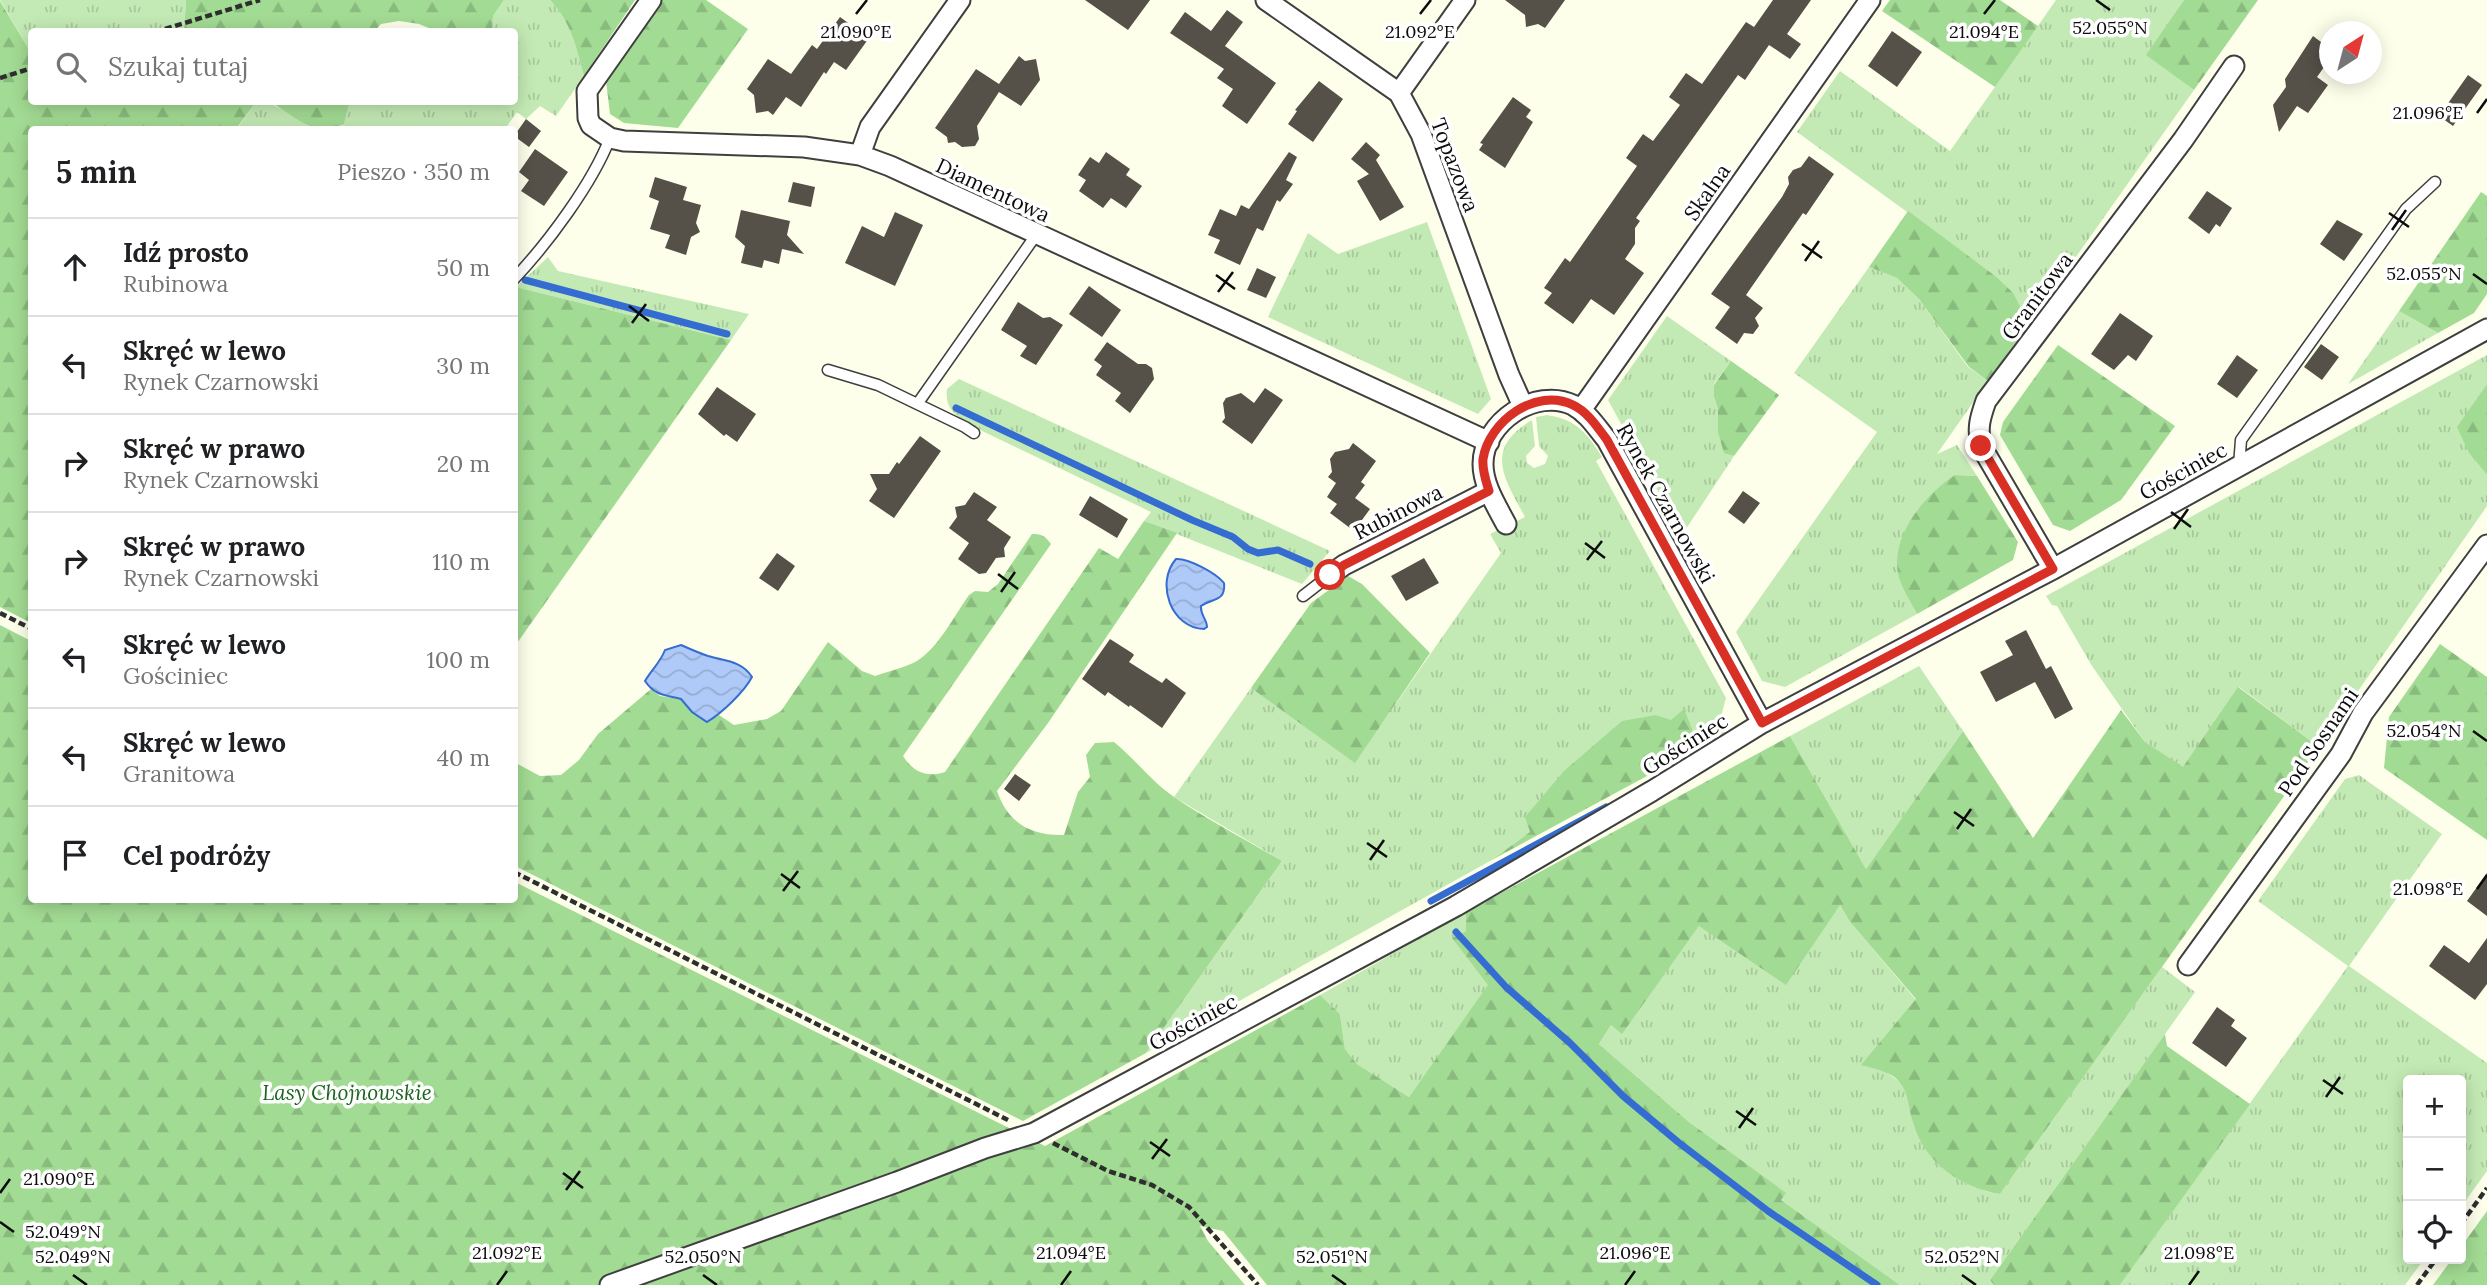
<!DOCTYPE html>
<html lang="pl">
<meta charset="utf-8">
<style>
:root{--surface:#fff;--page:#f2f2f2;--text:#202124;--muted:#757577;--line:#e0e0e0}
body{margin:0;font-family:Lora,serif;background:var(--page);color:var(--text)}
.controls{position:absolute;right:21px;bottom:21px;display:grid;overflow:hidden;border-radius:7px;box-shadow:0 4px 18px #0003}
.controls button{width:63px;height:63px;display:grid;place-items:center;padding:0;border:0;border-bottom:2px solid var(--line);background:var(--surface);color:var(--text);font:35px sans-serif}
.compass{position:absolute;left:2319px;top:21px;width:63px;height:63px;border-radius:50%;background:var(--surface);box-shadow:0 4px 18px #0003;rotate:36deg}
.stop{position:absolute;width:21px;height:21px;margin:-16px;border:5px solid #d93025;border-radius:50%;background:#fff}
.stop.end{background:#d93025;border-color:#fff;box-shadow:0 2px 7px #0008}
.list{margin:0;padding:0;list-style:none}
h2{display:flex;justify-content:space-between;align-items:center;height:91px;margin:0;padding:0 28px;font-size:30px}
h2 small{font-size:23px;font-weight:400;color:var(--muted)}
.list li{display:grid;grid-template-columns:46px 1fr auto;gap:21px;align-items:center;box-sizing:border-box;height:98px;padding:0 28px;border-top:2px solid var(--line)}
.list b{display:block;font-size:26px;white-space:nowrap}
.list p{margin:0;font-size:23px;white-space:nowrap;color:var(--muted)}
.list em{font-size:23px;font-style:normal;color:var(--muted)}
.icon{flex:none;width:38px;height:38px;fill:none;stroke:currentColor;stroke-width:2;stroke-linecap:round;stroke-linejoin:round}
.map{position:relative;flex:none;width:2487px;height:1285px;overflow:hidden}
.search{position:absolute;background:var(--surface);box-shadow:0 4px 18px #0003;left:28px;top:28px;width:490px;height:77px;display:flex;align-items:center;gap:18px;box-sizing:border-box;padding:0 24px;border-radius:7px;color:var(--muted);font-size:26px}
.panel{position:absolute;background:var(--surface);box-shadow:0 4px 18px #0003;left:28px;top:126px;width:490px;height:777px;border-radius:7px}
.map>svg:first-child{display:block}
</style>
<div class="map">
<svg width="2487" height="1285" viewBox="0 0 2487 1285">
<defs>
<pattern id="grass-tufts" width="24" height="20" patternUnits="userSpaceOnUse" patternTransform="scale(1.75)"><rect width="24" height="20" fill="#c3eab4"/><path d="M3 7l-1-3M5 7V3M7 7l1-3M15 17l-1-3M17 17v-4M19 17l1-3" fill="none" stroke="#a6c89a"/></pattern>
<pattern id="forest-firs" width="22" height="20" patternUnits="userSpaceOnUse" patternTransform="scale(1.75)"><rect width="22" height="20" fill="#a2db93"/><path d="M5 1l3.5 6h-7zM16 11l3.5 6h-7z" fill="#8abb7e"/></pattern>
<pattern id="water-waves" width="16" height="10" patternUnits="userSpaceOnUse" patternTransform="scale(1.75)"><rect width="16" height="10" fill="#afcaf8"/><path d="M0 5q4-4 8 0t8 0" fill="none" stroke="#95acd3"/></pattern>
</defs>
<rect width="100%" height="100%" fill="#feffeb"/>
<path fill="url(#grass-tufts)" d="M0,0H186L184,31L32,32L31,53Z
M504,0H550C571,22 576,47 584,76L556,116L540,106L526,119L517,112L505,129L334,130L344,124L349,102H514V32L494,31L492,29L493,16Z
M2056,0H2184L2147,55L2194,90L2025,329C2023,307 2013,293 1998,278L1797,132L1840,71L1950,151Z
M256,102C285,102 295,126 321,129L236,130Z
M1427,222L1491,399L1478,414L1268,317L1308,233L1338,254Z
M548,257L558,271L749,314L731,340L516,287Z
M1869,267L1897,278L1919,299L1968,367L1988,381L1937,454L1957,445L1977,476L1955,475L1898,574L1917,614L1785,687L1762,681L1736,632L1877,432L1794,373Z
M2399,311L2438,333L2348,384Z
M1667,316L1731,361L1714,384V397L1718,409V433L1724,452L1734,456L1682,535L1608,400Z
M2487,355V384L2458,427L2469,453L2487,475V506L2319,747L2239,687L2183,768L2145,742L2092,666L2057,606L2052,605L2046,596Z
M959,379L1330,551L1302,584L1144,521L1151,512L978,429C960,418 944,412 947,389Z
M1547,415C1576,419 1588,434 1602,457L1596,461L1726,698L1720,720L1726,732L1695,750L1692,729L1656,715L1530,832L1490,861L1146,1053L1282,861L1174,797L1251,688L1355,762L1501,553L1490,534L1525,517C1504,478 1483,449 1532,420L1535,446L1526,456L1527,463L1534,468L1545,464L1548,456L1539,446L1536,417Z
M1919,666L1963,731L1866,869L1790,736Z
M2359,775L2442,834L2349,966L2487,1063V1171L2461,1207V1080H2408V1259H2424L2405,1285H2120L2348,966L2258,901L2345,779Z
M1840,905L1850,922L1916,1000L1884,1070C1889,1075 1897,1079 1902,1084C1910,1094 1909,1114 1914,1126C1928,1164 1961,1188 2000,1194L2162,967L2195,992L1990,1280L1994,1285H1900L1781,1200L1785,1193L1689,1122L1599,1044L1611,1025L1622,1033L1699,926Z
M1466,912V931L1453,938L1489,985L1409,1097L1357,1064L1345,1049L1340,1014L1320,995Z"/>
<path fill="url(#forest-firs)" d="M186,0H504L493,16L492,29L494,31H436L419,24L399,21L381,24L374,32L184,31Z
M550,0H635L584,76C576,47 571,22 550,0Z
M661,0H706L748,29L678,128L624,123L610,114L606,81Z
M1890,0H2000L2038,26L1995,87L1882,11Z
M2184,0H2258L2194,90L2146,55Z
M0,1L31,53L32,102H256L236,129L32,130L31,623L0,607Z
M271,102H349V104L344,124C315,139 295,117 271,102Z
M2481,192L2487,196V294L2474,313L2438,333L2399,311Z
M1908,211L1998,278L2013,293L2024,314L2025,329L1988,381L1969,367L1919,299L1897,278L1869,267Z
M516,287L731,340L515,646L514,289Z
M2058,345L2175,426L2121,500L2070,531L2053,525L2000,435L2003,422Z
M1731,361L1779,395L1734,456L1724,453L1718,433V409L1714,397V385Z
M2487,384V475L2469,453L2457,427Z
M1955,475L1977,476L2018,542L2013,560L1917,614C1911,602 1901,587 1898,574C1891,534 1925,495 1955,475Z
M1144,521L1177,533L1048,723L997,791C1008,823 1031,836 1064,835L1078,792L1090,777L1086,755L1095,743L1114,742C1135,759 1151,781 1174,797C1208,820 1246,840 1282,861L1146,1053L1023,1121L515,866L514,762L540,776L561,775L579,760L598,734L651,689L660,696L681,699L692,712L707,722L719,715L734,725L767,719L781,711L828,642L862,671L875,676C889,671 904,668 917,661C939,647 954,616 969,595L975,591L988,592L998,584L1032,534C1042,534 1045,536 1051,544L903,756C913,772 927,778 945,772L1099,548L1118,559Z
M1348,576L1362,584L1430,653L1355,763L1251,688L1311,603Z
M0,625L31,641L32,900H514L515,882L1045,1146L1320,995L1340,1014L1345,1049L1357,1064L1409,1097L1488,985L1452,938L1466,931V912L1790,736L1866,869L1963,731L2033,838L2121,710L2145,742L2183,767L2238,687L2319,747L2000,1194C1961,1188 1925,1163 1913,1123C1909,1112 1909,1097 1903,1087C1895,1072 1876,1069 1861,1065L1916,999L1850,922L1840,905L1786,985L1699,926L1622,1034L1611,1025L1599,1044L1689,1122L1786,1193L1781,1200L1900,1285H1267L1223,1231L1200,1226L1208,1241L1245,1285H0Z
M2440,644L2487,677V840L2384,768L2389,717Z
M1684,709L1692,729L1695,750L1490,861L1530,832L1525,817L1564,771L1622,721L1656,715L1671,720Z
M2165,1034L2167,1046L2250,1104L2120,1285H1994L1990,1280Z
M2487,1211V1285H2433L2452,1259H2461V1247Z"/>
<path fill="url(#water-waves)" stroke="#346cd1" stroke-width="2" d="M1176,559C1188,558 1216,573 1224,583C1226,602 1212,598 1201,606C1200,615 1207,619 1207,627L1204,629C1171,628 1155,583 1176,559Z
M681,645C690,649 699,653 708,656C725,661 742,661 752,677C744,692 722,713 707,722L692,712L681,699C666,695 655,696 645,681C652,669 660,663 665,650Z"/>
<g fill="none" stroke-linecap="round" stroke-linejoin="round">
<path stroke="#346cd1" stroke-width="7" d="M525,280L727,334
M956,408L1192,520L1233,537L1248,549L1258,553L1278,550L1310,564
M1431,901L1606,807
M1456,932L1506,987L1570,1043L1623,1096L1678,1142L1768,1211L1877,1285"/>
</g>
<path fill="#555048" d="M1085,0H1150L1128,30Z
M1505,0H1565L1545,28L1538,24L1526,27L1525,15Z
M1773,0H1811L1787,34L1801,44L1790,59L1769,45L1745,80L1738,75L1636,218L1640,221L1635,228V244L1625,259L1644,273L1614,315L1591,299L1573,324L1544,303L1552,293L1544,288L1565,258L1570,262L1637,166L1626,158L1643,134L1653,141L1680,105L1669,97L1686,73L1702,84L1746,22L1754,27Z
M1227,10L1243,22L1225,46L1276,83L1247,124L1222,106L1233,89L1217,78L1224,69L1170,33L1185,12L1211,31Z
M840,17L869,38L846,70L834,62L826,74L824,72L801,107L786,97L773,115L768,111L756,113L754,95L747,89L768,59L791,74L812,45L817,49Z
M1892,31L1922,52L1897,87L1868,66Z
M2313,36L2329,48V60L2317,77L2328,85L2308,113L2297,106L2279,132L2273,105L2286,87L2285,79Z
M1019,56L1025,61L1036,59L1040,80L1021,106L999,92L977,126L979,139L975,146L962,147L955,142L948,143L947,137L935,128L976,69L999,84Z
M2468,75L2482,85L2453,126L2439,116Z
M1319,81L1343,99L1313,142L1288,124L1297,111L1295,110Z
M1513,97L1531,110L1526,117L1533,122L1505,168L1479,150L1483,144L1480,143Z
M526,119L541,131L529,147L514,136Z
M1366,142L1380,155L1376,160L1404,207L1380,221L1357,181L1369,174L1351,159Z
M535,149L568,172L544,206L521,191L529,180L519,172Z
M1106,152L1130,169L1126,175L1142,186L1126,208L1111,198L1103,208L1079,191L1086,180L1078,175L1090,157L1099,163Z
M1289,152L1297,157L1286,180L1293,184L1280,202L1277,200L1263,231L1257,228L1240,265L1214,253L1220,240L1208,235L1220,209L1236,216L1241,205L1249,209Z
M1809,156L1834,174L1806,215L1803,213L1746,295L1763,308L1755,318L1759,326L1753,334L1744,333L1737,344L1715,328L1730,307L1711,294L1782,197L1789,184L1788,177L1793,170L1801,167Z
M655,177L687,187L683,200L701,205L696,223L700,232L691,237L686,255L665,248L670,235L650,229L659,201L649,197Z
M793,182L815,187L811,207L788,202Z
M2207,191L2232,208L2220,227L2216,224L2209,234L2188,218Z
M741,210L790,221L787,235L804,254L782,249L779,264L764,260L762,268L741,263L745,246L735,237Z
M895,212L923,225L895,286L845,263L862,226L884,237Z
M2337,220L2363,234L2344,261L2320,244Z
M1257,268L1276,277L1266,298L1247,290Z
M1089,286L1121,310L1102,337L1069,314Z
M1018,302L1043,318L1050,317L1063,325L1036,365L1020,356L1027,346L1001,330Z
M2120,313L2153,336L2136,361L2128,355L2114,370L2091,354Z
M1107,342L1138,364H1146L1152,368L1154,379L1130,413L1115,401L1121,393L1096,375L1102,366L1094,360Z
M2321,344L2339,357L2322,380L2304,367Z
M2237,355L2258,370L2237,398L2217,384Z
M717,387L756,414L737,442L726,434L724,436L698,414Z
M1265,388L1283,400L1252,444L1222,422L1225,418L1223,403L1226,398L1241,393L1254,403Z
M920,436L941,451L894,518L869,501L877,489L870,474H889L897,462L899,464Z
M1353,443L1376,461L1361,482L1365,485L1355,498L1370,509L1354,531L1330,513L1337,504L1327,497L1336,483L1328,477L1332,472L1330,459L1335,452L1349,449Z
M1743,491L1760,503L1744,524L1728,512Z
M974,492L997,507L987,520L1011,537L1004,548L1005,557L996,558L986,573L979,574L958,559L969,543L949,528L957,517L955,507L965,505Z
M1090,496L1128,519L1117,538L1079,515Z
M777,553L795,566L778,591L759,578Z
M1424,558L1439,583L1406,601L1391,576Z
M2026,630L2046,669L2051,666L2073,709L2055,719L2035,682L1996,702L1980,672L2013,655L2005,641Z
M1110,639L1132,653L1134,655L1129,662L1162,683L1166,678L1186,693L1162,728L1130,705L1129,707L1108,692L1105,696L1082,679Z
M1015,774L1031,785L1019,801L1004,789Z
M2487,873V916L2467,901Z
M2487,938V984L2475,1000L2429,966L2444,945L2469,963Z
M2217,1007L2235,1020L2231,1026L2247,1038L2226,1067L2192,1043Z"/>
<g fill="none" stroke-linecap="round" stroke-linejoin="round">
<defs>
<path id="lane" d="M514,279C548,243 592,184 610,138
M828,370L878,385L965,427L974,433
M918,403L1036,235
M2239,466L2241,440L2406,209L2435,182
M1303,596L1330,575"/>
<path id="street" d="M651,0L587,91L588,118L591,125L610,138L624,141L804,147L860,155L890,166L1489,442
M1266,0L1399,93L1421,134L1509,375L1523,406
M1399,93L1465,0
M860,155L870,127L960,0
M1581,410L1870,0
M1506,524C1496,505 1483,485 1483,464C1483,422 1536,387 1573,405C1588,413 1597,428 1607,440L1762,723
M2053,569L1981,446C1977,428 1980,418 1986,401L2183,140L2234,66
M1330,575L1344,565L1489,491
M2188,965L2341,754L2363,713L2487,545
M610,1285L897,1182L985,1148L1034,1133L1456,906L1652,791L1762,723L2053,569L2487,329"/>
</defs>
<use href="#lane" stroke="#3f3f3f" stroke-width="13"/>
<use href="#street" stroke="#3f3f3f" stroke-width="23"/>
<path stroke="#2e2e2e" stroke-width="4.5" stroke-dasharray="7 3.5" stroke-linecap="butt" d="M155,32L260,0
M0,78L32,68
M0,613L32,629
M514,872L1008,1120
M1053,1143L1108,1171L1152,1185L1189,1207L1258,1285
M2461,1224L2487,1188
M2417,1285L2436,1259"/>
<use href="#lane" stroke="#fff" stroke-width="10"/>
<use href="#street" stroke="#fff" stroke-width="19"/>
</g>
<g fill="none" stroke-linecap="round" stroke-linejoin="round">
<path stroke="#d93025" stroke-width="9" d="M1330,575L1344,565L1489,491C1486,481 1482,470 1483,459C1489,421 1536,387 1573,405C1588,412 1598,428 1607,440L1762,723L2053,569L1981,446"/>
</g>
<path fill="none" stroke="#0c0c0c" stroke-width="2.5" d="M2096,0L2110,10M856,14L867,0M1420,14L1431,0M1984,14L1995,0M2477,113L2487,99M2389,213L2409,227M2392,230L2406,210M1802,244L1822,258M1805,261L1819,241M2473,274L2487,284M1216,275L1235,289M1218,292L1233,272M629,306L649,321M632,323L646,304M2171,512L2191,527M2174,529L2188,509M1585,543L1605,558M1587,560L1602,541M998,574L1018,589M1001,592L1015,572M2473,731L2487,741M1954,812L1974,826M1957,829L1971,809M1367,843L1387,857M1370,860L1384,840M781,874L800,888M2477,889L2487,875M783,891L798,871M2323,1080L2343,1094M2326,1097L2340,1077M1736,1111L1756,1125M1739,1128L1753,1108M1150,1142L1170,1156M1152,1159L1167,1139M563,1173L583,1188M566,1190L580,1171M0,1193L10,1179M0,1222L14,1232M73,1275L87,1285M703,1275L717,1285M1332,1275L1346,1285M1962,1275L1976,1285M497,1285L507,1271M1061,1285L1071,1271M1625,1285L1635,1271M2189,1285L2199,1271"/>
<g text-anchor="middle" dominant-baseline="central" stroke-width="7" stroke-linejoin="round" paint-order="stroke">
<g font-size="21" fill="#0c0c0c" stroke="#fff">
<text transform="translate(1455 165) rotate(69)">Topazowa</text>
<text transform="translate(993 190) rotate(25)">Diamentowa</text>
<text transform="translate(1707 192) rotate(-55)">Skalna</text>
<text transform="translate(2037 296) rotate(-53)">Granitowa</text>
<text transform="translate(2183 471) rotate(-29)">Gościniec</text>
<text transform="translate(1666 503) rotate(61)">Rynek Czarnowski</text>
<text transform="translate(1398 512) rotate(-27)">Rubinowa</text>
<text transform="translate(2318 742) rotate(-56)">Pod Sosnami</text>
<text transform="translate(1685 744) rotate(-32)">Gościniec</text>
<text transform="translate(1193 1022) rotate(-28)">Gościniec</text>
</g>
<g font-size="21" font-style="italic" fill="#1b651e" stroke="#fff">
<text x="347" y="1092">Lasy Chojnowskie</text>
</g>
</g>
<g font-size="18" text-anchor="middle" fill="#0c0c0c" stroke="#fff" stroke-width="7" stroke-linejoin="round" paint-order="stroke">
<text x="2110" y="34">52.055°N</text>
<text x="856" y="38">21.090°E</text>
<text x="1420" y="38">21.092°E</text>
<text x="1984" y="38">21.094°E</text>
<text x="2428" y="119">21.096°E</text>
<text x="2424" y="280">52.055°N</text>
<text x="2424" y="737">52.054°N</text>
<text x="2428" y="895">21.098°E</text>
<text x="59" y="1185">21.090°E</text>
<text x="63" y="1238">52.049°N</text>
<text x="507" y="1259">21.092°E</text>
<text x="1071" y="1259">21.094°E</text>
<text x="1635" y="1259">21.096°E</text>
<text x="2199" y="1259">21.098°E</text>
<text x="73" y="1263">52.049°N</text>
<text x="703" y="1263">52.050°N</text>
<text x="1332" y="1263">52.051°N</text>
<text x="1962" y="1263">52.052°N</text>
</g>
</svg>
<div class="controls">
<button>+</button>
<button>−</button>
<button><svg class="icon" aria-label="locate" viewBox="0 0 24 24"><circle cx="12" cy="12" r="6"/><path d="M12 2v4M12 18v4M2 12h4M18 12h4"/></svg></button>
</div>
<svg class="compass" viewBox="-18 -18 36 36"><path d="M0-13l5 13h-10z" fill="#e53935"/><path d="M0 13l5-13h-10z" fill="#757577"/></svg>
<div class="stop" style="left:1330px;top:575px"></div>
<div class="stop end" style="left:1981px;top:446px"></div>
<div class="search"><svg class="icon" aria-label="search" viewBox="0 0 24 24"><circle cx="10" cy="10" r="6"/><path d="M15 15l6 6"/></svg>Szukaj tutaj</div>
<section class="panel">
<h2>5 min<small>Pieszo · 350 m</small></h2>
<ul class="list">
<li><svg class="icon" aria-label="ahead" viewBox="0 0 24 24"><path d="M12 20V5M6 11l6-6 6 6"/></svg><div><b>Idź prosto</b><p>Rubinowa</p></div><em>50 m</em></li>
<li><svg class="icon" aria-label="left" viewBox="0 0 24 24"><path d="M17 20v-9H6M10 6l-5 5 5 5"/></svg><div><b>Skręć w lewo</b><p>Rynek Czarnowski</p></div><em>30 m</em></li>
<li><svg class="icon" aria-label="right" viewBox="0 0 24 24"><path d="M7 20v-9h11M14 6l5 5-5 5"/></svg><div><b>Skręć w prawo</b><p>Rynek Czarnowski</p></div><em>20 m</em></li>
<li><svg class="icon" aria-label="right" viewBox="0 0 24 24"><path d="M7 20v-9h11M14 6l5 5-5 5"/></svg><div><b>Skręć w prawo</b><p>Rynek Czarnowski</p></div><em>110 m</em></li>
<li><svg class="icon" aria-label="left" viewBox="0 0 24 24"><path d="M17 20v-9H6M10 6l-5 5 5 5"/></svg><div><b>Skręć w lewo</b><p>Gościniec</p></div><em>100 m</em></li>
<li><svg class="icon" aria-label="left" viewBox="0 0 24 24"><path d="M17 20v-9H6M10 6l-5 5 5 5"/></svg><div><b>Skręć w lewo</b><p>Granitowa</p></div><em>40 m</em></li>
<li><svg class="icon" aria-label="arrive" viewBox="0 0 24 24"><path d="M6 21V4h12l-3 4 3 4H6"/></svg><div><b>Cel podróży</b></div></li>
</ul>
</section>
</div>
